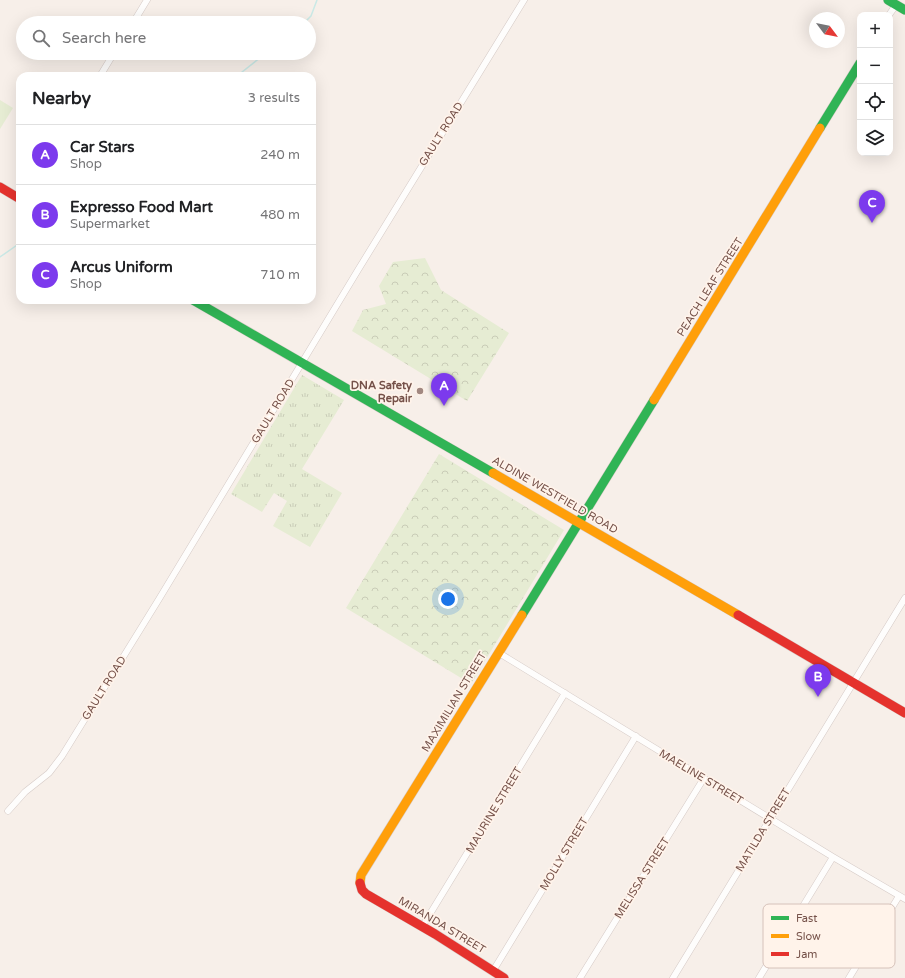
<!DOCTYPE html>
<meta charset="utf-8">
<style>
:root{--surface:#fff;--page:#f6f6f6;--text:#202124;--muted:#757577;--line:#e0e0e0;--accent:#7c3aed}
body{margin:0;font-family:"Varela Round",sans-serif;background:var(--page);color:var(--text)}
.controls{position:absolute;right:12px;top:12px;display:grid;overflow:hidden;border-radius:8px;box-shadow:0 4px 16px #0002}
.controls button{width:36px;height:36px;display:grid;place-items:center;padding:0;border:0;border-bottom:1px solid var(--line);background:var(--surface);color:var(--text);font:20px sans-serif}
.compass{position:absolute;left:809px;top:12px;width:36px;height:36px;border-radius:50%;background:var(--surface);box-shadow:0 4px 16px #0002;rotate:122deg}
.you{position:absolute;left:448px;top:599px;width:14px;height:14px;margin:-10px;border:3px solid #fff;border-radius:50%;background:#1a73e8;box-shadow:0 0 0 6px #1a73e833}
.badge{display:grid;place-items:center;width:26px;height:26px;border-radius:50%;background:var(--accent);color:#fff;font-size:13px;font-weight:700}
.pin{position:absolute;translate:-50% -33px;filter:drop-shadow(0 1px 2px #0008)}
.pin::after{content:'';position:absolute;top:21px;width:14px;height:12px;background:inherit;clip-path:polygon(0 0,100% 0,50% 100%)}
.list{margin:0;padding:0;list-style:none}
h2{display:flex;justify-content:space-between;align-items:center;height:52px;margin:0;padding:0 16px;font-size:17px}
h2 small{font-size:13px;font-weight:400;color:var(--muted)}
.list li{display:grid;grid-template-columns:26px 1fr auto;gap:12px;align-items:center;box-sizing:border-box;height:60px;padding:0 16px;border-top:1px solid var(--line)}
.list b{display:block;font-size:15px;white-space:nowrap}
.list p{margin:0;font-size:13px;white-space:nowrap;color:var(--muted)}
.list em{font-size:13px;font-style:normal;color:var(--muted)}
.icon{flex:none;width:22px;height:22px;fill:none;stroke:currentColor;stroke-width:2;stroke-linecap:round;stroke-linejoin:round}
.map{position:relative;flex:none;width:905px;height:978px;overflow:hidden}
.search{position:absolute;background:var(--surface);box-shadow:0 4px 16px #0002;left:16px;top:16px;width:300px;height:44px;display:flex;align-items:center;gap:10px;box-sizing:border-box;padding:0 14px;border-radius:22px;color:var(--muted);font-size:15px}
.panel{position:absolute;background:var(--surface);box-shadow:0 4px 16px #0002;left:16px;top:72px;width:300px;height:232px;border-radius:12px}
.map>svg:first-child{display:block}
</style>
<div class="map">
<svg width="905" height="978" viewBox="0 0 905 978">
<defs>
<pattern id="grass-tufts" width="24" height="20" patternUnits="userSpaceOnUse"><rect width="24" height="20" fill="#e6ecd3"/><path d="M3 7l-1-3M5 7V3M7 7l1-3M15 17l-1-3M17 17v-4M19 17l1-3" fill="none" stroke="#c9ccb7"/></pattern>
<pattern id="forest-crowns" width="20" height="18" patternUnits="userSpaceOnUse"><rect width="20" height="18" fill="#e6ecd3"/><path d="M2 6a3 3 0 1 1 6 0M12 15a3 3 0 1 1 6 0" fill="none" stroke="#c9ccb7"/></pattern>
</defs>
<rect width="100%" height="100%" fill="#f7efe9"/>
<path fill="url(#grass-tufts)" d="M302,375L344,400L302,469L342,493L310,547L273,526L287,501L274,493L262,512L231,494Z"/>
<path fill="url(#forest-crowns)" d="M425,258L441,290L509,333L467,401L352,331L363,310L386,304L379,286L393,262Z
M439,454L564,530L471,684L346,608Z"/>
<path fill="#e6ecd3" d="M0,100L13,108L0,129Z"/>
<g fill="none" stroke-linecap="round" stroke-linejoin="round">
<path stroke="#cae9e6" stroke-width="1.5" d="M304,23L311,16L317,0
M237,76L266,53
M0,257L20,243"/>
<defs>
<path id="street" d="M889,15L896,5
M133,23L147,0
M100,76L114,53
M499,653L833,857L905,899
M8,811L25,792L49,773L62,756L159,599L358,270L524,0
M422,927L565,693
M493,971L636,736
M580,978L704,778
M673,978L905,598
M759,978L833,857
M849,978L899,896"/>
<path id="fast" d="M888,0L905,10
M820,128L860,63
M193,300L493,473
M522,615L654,400"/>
<path id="slow" d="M654,400L820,128
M493,473L738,615
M360,883L361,875L522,615"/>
<path id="jam" d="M0,187L20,199
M738,615L905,713
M360,883L362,890L366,894L435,934L504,978"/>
</defs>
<use href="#street" stroke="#d5cac6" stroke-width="7"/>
<use href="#fast" stroke="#d6cac6" stroke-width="10"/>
<use href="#slow" stroke="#d6cac6" stroke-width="10"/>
<use href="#jam" stroke="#d6cac6" stroke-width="10"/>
<use href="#street" stroke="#fefdfc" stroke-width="6"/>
<use href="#fast" stroke="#30b455" stroke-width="9"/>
<use href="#slow" stroke="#ff9f0a" stroke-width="9"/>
<use href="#jam" stroke="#e5322d" stroke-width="9"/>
</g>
<circle fill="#a28881" stroke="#fff3ea" stroke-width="1.5" cx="420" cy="391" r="4"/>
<g text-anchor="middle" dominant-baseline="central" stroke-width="3.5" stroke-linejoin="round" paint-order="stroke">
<g font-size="11" fill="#755149" stroke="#fff3ea">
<text transform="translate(441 134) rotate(-58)">GAULT ROAD</text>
<text transform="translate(710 287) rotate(-58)">PEACH LEAF STREET</text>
<text transform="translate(273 411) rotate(-59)">GAULT ROAD</text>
<text transform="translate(555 495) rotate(30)">ALDINE WESTFIELD ROAD</text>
<text transform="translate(104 688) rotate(-58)">GAULT ROAD</text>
<text transform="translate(454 702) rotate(-59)">MAXIMILIAN STREET</text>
<text transform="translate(701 777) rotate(31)">MAELINE STREET</text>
<text transform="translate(494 810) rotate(-59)">MAURINE STREET</text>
<text transform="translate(763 830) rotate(-59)">MATILDA STREET</text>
<text transform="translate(564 854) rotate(-59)">MOLLY STREET</text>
<text transform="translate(642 878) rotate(-58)">MELISSA STREET</text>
<text transform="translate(442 925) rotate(31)">MIRANDA STREET</text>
</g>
<g font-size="11" font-weight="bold" fill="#755149" stroke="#fff3ea" text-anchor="end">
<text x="412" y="385">DNA Safety<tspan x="412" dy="13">Repair</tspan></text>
</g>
</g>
<rect x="763" y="904" width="132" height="64" rx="6" fill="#fff3ea" stroke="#d6c2ba" stroke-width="1"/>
<rect x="771" y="916" width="18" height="4" fill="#30b455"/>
<rect x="771" y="934" width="18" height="4" fill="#ff9f0a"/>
<rect x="771" y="952" width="18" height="4" fill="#e5322d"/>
<g font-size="11" fill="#755149">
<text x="796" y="922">Fast</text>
<text x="796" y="940">Slow</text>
<text x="796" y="958">Jam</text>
</g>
</svg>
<div class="controls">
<button>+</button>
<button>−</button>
<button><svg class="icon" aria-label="locate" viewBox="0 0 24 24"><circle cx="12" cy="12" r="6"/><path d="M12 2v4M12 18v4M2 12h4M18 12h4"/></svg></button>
<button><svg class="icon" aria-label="layers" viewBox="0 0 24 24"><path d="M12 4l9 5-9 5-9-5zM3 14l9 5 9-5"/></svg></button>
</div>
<svg class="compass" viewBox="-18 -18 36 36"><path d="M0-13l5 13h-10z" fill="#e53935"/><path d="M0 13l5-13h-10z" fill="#757577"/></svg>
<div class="you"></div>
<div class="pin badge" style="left:444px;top:406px">A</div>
<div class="pin badge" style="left:818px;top:697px">B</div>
<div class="pin badge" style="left:872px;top:223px">C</div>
<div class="search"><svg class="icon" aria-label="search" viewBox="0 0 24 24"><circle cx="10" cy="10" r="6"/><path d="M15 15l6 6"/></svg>Search here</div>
<section class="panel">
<h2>Nearby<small>3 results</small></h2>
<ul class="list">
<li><span class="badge">A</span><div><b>Car Stars</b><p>Shop</p></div><em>240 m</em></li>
<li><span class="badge">B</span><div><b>Expresso Food Mart</b><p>Supermarket</p></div><em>480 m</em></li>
<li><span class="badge">C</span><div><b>Arcus Uniform</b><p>Shop</p></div><em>710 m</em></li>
</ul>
</section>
</div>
